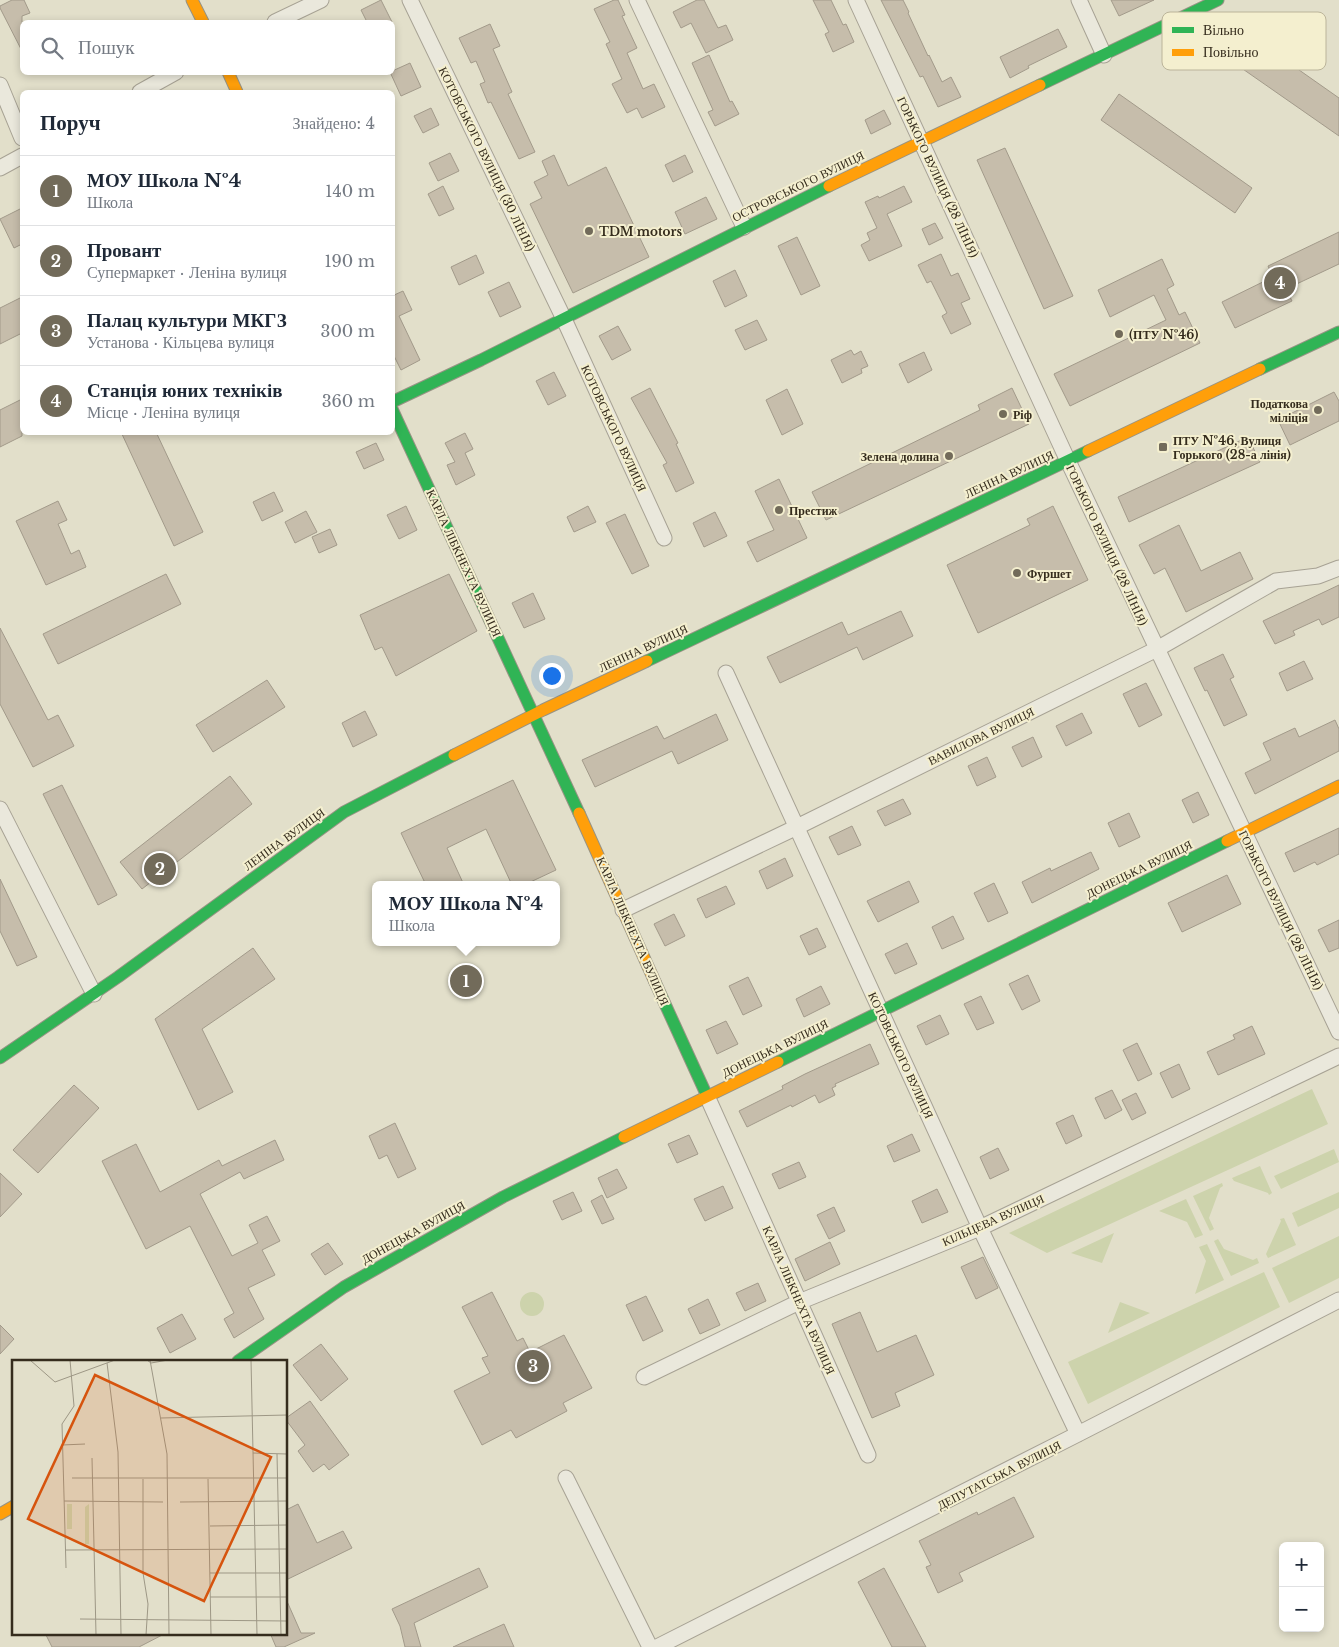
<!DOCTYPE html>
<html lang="uk">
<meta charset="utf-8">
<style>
:root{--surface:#fff;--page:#f2f2f3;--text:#1f2937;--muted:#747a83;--line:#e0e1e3;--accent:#726b5a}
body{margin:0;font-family:"Libre Baskerville",serif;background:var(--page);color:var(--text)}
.controls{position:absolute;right:15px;bottom:15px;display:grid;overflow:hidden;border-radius:8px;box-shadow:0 2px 8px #0003}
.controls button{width:45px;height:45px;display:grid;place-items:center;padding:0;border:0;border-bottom:1px solid var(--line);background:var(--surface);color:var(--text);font:25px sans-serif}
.you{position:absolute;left:551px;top:675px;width:18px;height:18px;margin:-12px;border:4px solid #fff;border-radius:50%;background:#1a73e8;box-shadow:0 0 0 8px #1a73e833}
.badge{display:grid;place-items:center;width:32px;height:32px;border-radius:50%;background:var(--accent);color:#fff;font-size:16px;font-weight:700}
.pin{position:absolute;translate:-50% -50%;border:2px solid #fff;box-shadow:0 1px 5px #0006}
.popup{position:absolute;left:372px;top:881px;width:188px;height:65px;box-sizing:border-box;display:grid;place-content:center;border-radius:8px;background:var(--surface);filter:drop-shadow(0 1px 4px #0005);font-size:16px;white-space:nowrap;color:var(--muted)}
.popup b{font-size:19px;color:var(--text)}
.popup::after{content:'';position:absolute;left:50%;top:100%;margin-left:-10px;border:10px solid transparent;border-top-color:var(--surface)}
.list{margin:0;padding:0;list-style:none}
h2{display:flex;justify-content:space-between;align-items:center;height:65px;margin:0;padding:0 20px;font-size:21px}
h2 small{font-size:16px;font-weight:400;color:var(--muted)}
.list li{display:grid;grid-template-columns:32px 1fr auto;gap:15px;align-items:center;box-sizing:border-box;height:70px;padding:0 20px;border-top:1px solid var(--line)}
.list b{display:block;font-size:19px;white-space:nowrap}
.list p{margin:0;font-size:16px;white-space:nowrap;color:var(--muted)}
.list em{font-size:16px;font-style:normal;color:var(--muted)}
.icon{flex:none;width:28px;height:28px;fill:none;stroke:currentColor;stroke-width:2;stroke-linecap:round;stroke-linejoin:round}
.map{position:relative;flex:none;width:1339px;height:1647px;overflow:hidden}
.search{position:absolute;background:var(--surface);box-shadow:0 2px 8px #0003;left:20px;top:20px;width:375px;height:55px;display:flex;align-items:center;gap:12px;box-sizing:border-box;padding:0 18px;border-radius:8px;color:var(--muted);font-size:19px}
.panel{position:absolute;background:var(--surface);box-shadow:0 2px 8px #0003;left:20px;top:90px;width:375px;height:345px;border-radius:8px}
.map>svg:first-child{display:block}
</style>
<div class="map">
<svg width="1339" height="1647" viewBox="0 0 1339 1647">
<rect width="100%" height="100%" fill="#e2dfca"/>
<path fill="#cdd3ac" d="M1312,1089L1328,1124L1047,1253L1009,1233Z
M1334,1149L1339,1162L1281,1189L1274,1176Z
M1260,1166L1272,1193L1269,1195L1268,1193L1234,1181L1232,1178Z
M1222,1183L1223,1186L1220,1188L1209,1218L1214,1229L1210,1231L1193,1196Z
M1339,1192V1208L1298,1227L1292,1213Z
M1186,1199L1203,1235L1195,1238L1187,1222L1159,1211Z
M1284,1218L1296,1245L1268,1258L1266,1254L1281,1221L1280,1219Z
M1114,1233L1102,1263L1071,1253Z
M1339,1236V1278L1289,1303L1272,1268Z
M1218,1239L1224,1249L1253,1260L1257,1258L1259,1263L1231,1276L1214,1241Z
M1207,1244L1224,1280L1195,1294L1206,1261L1199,1247Z
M1264,1272L1280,1307L1088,1404L1068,1362Z
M520 1304a12 12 0 1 1 24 0a12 12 0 1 1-24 0Z
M1120,1302L1150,1313L1108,1333Z"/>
<path fill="#c6bdab" stroke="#a29a8a" d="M12,0H24L30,13L22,16V51L0,8V6Z
M381,0L392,22H367L361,10Z
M614,0H618L625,15L622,16L637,48L627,53L643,89L654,84L665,107L642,118L637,108L627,113L612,84L622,79L606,44L610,42L594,9Z
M697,0H704L718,28L726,25L733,40L706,53L691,23L681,28L673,12Z
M813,0H831L843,25L846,24L854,42L833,52L825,34L829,32Z
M881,0H903L909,12L908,13L928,56L929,55L942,82L951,77L961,97L938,107L923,76L920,77Z
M1111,0H1154L1119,16Z
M490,24L500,46L493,49L512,92L508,94L535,152L519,159L491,102L488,103L480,84L485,82L476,61L471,63L459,38Z
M1058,29L1067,47L1028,66L1029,68L1010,78L1000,57Z
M1245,32L1339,98V136L1227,58Z
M709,55L730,102L732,101L739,114L715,126L708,112L713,110L692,63Z
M410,63L421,87L401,96L390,72Z
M1119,94L1252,188L1235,213L1101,120Z
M431,108L439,125L423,133L414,116Z
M884,110L891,124L871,134L865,120Z
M1005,148L1073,296L1044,309L977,160Z
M450,153L459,171L438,181L429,163Z
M554,155L568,186L606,167L649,257L573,293L530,204L542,198L534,182L548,175L542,161Z
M685,155L693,172L673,182L665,165Z
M443,186L454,209L439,216L428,194Z
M904,186L912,202L887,214L902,246L869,261L861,245L870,240L867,233L877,228L865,202L878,196L879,198Z
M706,197L717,219L685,234L675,212Z
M22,208V244L14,248L0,219Z
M935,223L943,238L929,245L922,229Z
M1339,232V264L1286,289L1292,301L1235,328L1222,302L1273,277L1268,266Z
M797,237L820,286L801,295L778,246Z
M941,254L951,276L958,273L970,299L961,303L971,324L951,334L942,316L947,313L931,281L927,283L918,265Z
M476,255L484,273L459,285L451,267Z
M1162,259L1174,285L1167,289L1179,315L1185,312L1200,343L1070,406L1054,374L1166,320L1154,295L1110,317L1098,290Z
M735,270L747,296L725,307L713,281Z
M509,282L521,307L500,317L488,292Z
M403,291L412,310L399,316L420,360L401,370L392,352V296Z
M22,297V333L0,344V308Z
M757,320L767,340L745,350L735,330Z
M618,326L631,350L612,360L599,336Z
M851,350L854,355L861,351L868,366L861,369L862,373L842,383L831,360Z
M924,352L932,370L908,383L899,364Z
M554,372L566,396L548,405L536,381Z
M650,388L678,443L676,444L694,483L676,492L663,465L667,463L631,398Z
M1012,388L1029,424L826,520L812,492L980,410L978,405Z
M787,389L803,424L782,435L766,400Z
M1334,392L1339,401V421L1290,445L1278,420Z
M22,399V436L0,447V410Z
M121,432H156L203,532L174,546Z
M465,433L473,449L465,453L475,475L456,485L447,465L455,462L445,443Z
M1248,437L1260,462L1129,522L1118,497Z
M376,443L384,460L364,469L356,452Z
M779,479L807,538L757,562L747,542L774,530L755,491Z
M274,492L283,511L262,521L253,502Z
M58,501L67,520L58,524L71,554L79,550L86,567L46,585L16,521Z
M406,506L417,530L399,539L387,515Z
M588,506L596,522L574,532L567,517Z
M1053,506L1088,580L978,633L947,565L1030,525L1027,519Z
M306,511L317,532L295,543L285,522Z
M715,512L727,536L704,547L693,523Z
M625,514L649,566L632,574L606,523Z
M1179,525L1201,571L1240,552L1253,579L1186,612L1165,568L1154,574L1139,545Z
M330,529L337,545L319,553L312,537Z
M166,574L181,604L58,664L43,634Z
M449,574L477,631L396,676L382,647L375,650L360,615Z
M1339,585V617L1322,625L1319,619L1293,631L1295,635L1275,644L1263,621Z
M533,593L545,619L524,628L512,603Z
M901,611L913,636L863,660L857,647L780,683L767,657L842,622L848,635Z
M0,628L48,720L58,715L74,746L33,767L0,704Z
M1223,654L1234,677L1230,679L1247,715L1224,726L1207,690L1205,691L1194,668Z
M1304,661L1313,679L1287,691L1279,673Z
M267,680L285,707L213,752L196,725Z
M1146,683L1162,715L1139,727L1123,694Z
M365,711L377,735L353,747L342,723Z
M1082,713L1092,733L1066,746L1056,726Z
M716,714L728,740L678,764L672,751L595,787L582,760L657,726L664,739Z
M1335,720L1339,729V751L1255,794L1245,773L1271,760L1263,743L1295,728L1299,737Z
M1033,737L1042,757L1022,767L1012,747Z
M987,757L996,777L977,786L968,766Z
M230,776L252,804L142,889L120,862Z
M513,780L556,870L524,885H512L486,829L447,848L464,885H426L401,833Z
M62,785L117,895L98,905L43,794Z
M1198,792L1209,815L1193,823L1182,800Z
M903,799L911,814L885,826L877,811Z
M1129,813L1140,837L1119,847L1108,823Z
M852,826L861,845L838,855L829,837Z
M1339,828V854L1317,865L1315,862L1294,872L1285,853Z
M1091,852L1099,869L1032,903L1022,882L1050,868L1051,871Z
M785,858L793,876L767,889L759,871Z
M1227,875L1241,904L1182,932L1168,903Z
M0,879L37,957L17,966L0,931Z
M909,881L919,902L878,922L867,901Z
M994,883L1008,913L988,922L974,893Z
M726,886L735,904L706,918L697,899Z
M674,914L685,936L665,946L654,924Z
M953,916L964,939L942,949L932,927Z
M1339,920V948L1329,952L1318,930Z
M817,928L826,947L809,955L800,936Z
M907,943L917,964L895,974L885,954Z
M253,948L275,979L202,1029L233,1092L198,1110L155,1019Z
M1028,975L1040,1001L1022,1010L1009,984Z
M748,977L762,1006L743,1015L729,986Z
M821,986L830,1004L804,1017L796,999Z
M981,996L994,1023L977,1030L964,1004Z
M940,1015L949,1034L926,1045L917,1026Z
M726,1021L738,1044L717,1054L706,1030Z
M1252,1026L1265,1054L1218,1075L1207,1052L1235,1039L1233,1035Z
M1137,1043L1152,1074L1138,1081L1123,1050Z
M870,1044L879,1064L835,1084L836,1086L832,1088L835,1095L819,1103L815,1095L792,1107L791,1105L747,1127L739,1111L783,1089L782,1086L805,1074Z
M1179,1064L1190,1089L1172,1098L1160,1073Z
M74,1085L99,1108L38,1173L13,1150Z
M1112,1090L1122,1110L1105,1119L1095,1098Z
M1136,1093L1146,1113L1132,1120L1122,1100Z
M1073,1115L1082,1136L1066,1144L1056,1123Z
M395,1123L416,1169L398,1178L387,1155L379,1159L369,1136Z
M912,1134L920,1151L894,1162L887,1146Z
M689,1135L698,1154L677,1163L668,1144Z
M275,1140L284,1160L244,1179L240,1172L200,1194L232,1256L258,1243L249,1225L267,1216L280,1241L262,1250L275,1275L248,1288L264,1319L234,1338L224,1319L234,1313L190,1226L146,1249L102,1161L136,1144L160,1192L219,1160L222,1166Z
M998,1148L1009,1170L990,1179L980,1157Z
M799,1162L806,1177L779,1189L772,1174Z
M617,1169L627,1188L607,1198L598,1178Z
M0,1173L22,1194L0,1217Z
M723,1186L733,1208L705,1221L694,1199Z
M937,1189L948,1212L922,1223L912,1201Z
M573,1192L582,1211L562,1220L553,1201Z
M602,1195L614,1219L602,1224L591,1201Z
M834,1207L845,1231L829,1239L817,1215Z
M830,1242L840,1264L805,1281L795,1259Z
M328,1243L343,1264L325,1275L311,1254Z
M983,1257L998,1288L976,1299L961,1267Z
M758,1283L766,1301L745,1311L736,1293Z
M492,1292L517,1341L523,1338L530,1352L564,1335L592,1388L563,1403L567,1411L516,1438L511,1430L482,1445L454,1391L490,1373L482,1358L488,1356L462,1307Z
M646,1296L663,1331L643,1341L626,1305Z
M708,1299L720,1325L700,1334L688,1309Z
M860,1312L877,1352L916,1335L934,1375L895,1393L900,1406L872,1418L832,1324Z
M182,1314L196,1339L170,1353L157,1328Z
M0,1325L14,1339L0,1354Z
M321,1344L348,1379L321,1401L293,1365Z
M310,1401L349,1455L329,1470L324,1464L313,1472L298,1451L305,1445L286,1420V1418Z
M1014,1497L1034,1537L959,1573L963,1581L938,1593L926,1567L931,1565L919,1541L977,1512L978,1515Z
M298,1504L317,1543L343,1531L352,1548L286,1580V1510Z
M479,1568L488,1587L414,1623L421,1647H405L400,1626L392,1609Z
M884,1568L926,1647H892L858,1582Z
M286,1599L301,1633H315L284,1647H276L270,1633H286Z
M504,1624L514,1647H453Z
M45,1633H166L139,1647H52Z"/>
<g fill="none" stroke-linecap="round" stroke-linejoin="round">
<defs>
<path id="street" d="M410,0L563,317L664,538
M637,0L744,227
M856,0L1068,461L1339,1032
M1079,0L1104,55
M275,22L321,0
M0,85L22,138
M140,92L176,72
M0,168L22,156
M726,673L980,1228L1078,1434
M0,809L94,994
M623,910L797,827L1157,649L1276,581L1318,576L1339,568
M707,1096L868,1455
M644,1377L799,1302L980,1228L1339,1056
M566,1478L650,1647
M657,1647L1078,1434L1339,1300"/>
<path id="fast" d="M1040,85L1218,0
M1260,369L1339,332
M392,402L481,360L829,186
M392,409L579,813
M647,661L1088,451
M655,982L707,1096
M0,1058L118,977L344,812L454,755
M778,1062L1227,841
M238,1361L344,1287L503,1197L624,1137"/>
<path id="slow" d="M192,0L203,22
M228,72L237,92
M829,186L1040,85
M1088,451L1260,369
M454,755L543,710L647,661
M579,813L655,982
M1227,841L1339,786
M624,1137L778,1062
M0,1514L14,1506"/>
</defs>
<use href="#street" stroke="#a7a294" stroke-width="17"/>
<use href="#fast" stroke="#979384" stroke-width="13"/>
<use href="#slow" stroke="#979384" stroke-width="13"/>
<use href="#street" stroke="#eae8dc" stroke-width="15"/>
<use href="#fast" stroke="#30b455" stroke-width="11"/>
<use href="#slow" stroke="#ff9f0a" stroke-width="11"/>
</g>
<g fill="#726b5a" stroke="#f4efcf" stroke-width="2">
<circle cx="589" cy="231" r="5"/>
<circle cx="1119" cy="334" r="5"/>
<circle cx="1318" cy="410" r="5"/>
<circle cx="1003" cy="414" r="5"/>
<rect x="1158" y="442" width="10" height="10" rx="2.5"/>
<circle cx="949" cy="456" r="5"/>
<circle cx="779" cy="510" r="5"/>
<circle cx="1017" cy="573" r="5"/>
</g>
<g text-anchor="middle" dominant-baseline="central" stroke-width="4" stroke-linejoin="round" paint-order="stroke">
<g font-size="12" fill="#352c1d" stroke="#f4efcf">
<text transform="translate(487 159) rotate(64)">КОТОВСЬКОГО ВУЛИЦЯ (30 ЛIНIЯ)</text>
<text transform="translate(938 177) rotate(65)">ГОРЬКОГО ВУЛИЦЯ (28 ЛIНIЯ)</text>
<text transform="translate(798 186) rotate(-26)">ОСТРОВСЬКОГО ВУЛИЦЯ</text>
<text transform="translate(614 428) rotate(65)">КОТОВСЬКОГО ВУЛИЦЯ</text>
<text transform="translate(1009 474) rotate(-25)">ЛЕНІНА ВУЛИЦЯ</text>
<text transform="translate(1107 545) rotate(65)">ГОРЬКОГО ВУЛИЦЯ (28 ЛIНIЯ)</text>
<text transform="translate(464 563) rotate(65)">КАРЛА ЛІБКНЕХТА ВУЛИЦЯ</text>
<text transform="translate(643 648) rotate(-25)">ЛЕНІНА ВУЛИЦЯ</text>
<text transform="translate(981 736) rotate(-26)">ВАВИЛОВА ВУЛИЦЯ</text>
<text transform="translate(284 839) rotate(-36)">ЛЕНІНА ВУЛИЦЯ</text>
<text transform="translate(1139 869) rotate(-26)">ДОНЕЦЬКА ВУЛИЦЯ</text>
<text transform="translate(1281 910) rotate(64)">ГОРЬКОГО ВУЛИЦЯ (28 ЛIНIЯ)</text>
<text transform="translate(633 931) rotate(66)">КАРЛА ЛІБКНЕХТА ВУЛИЦЯ</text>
<text transform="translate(775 1048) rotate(-26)">ДОНЕЦЬКА ВУЛИЦЯ</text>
<text transform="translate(901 1055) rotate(65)">КОТОВСЬКОГО ВУЛИЦЯ</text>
<text transform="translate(993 1220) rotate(-24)">КІЛЬЦЕВА ВУЛИЦЯ</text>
<text transform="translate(413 1232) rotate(-29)">ДОНЕЦЬКА ВУЛИЦЯ</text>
<text transform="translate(799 1300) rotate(66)">КАРЛА ЛІБКНЕХТА ВУЛИЦЯ</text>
<text transform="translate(999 1475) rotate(-27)">ДЕПУТАТСЬКА ВУЛИЦЯ</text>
</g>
<g font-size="12" font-weight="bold" fill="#352c1d" stroke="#f4efcf" text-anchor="start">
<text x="599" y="231">TDM motors</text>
<text x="1129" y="334">(ПТУ №46)</text>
<text x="1308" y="403" text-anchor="end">Податкова<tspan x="1308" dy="14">міліція</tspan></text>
<text x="1013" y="414">Ріф</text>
<text x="1173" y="440">ПТУ №46, Вулиця<tspan x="1173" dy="14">Горького (28-а лінія)</tspan></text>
<text x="939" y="456" text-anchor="end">Зелена долина</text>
<text x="789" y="510">Престиж</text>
<text x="1027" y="573">Фуршет</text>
</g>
</g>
<g transform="translate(12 1360)">
<rect width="275" height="275" fill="#e2dfca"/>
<path d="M55,144H60V169H55ZM77,144V184H73V147Z" fill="#cdd3ac"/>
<path fill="none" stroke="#9d9785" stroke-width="1" d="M18,0L43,22L103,0M135,0L139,3L156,0M138,0L155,94L157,275M239,0L245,275M95,3L106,92L109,275M149,58L275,55M50,85L73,84M241,93L275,94M265,94L269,275M80,98L84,275M60,118H275M131,119V213L136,244L134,275M196,119L199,275M52,141L151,142M168,142L275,141M198,166L275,165M54,190L275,189M54,208L50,64L62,46L58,0M198,213H275M198,237H275M68,259L275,261"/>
<path fill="#d6540e" fill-opacity="0.15" stroke="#d6540e" stroke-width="2.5" d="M83,15L259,97L192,241L16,159Z"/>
<rect width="275" height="275" fill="none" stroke="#352c1d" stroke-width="2.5"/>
</g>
<rect x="1162" y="12" width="164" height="58" rx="8" fill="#f4efcf" stroke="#bbb49a" stroke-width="1"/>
<rect x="1172" y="27" width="22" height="6" fill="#30b455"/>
<rect x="1172" y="49" width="22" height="7" fill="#ff9f0a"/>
<g font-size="14" fill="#352c1d">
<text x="1203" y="35">Вільно</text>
<text x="1203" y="57">Повільно</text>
</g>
</svg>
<div class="controls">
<button>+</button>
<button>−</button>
</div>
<div class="you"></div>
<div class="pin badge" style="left:466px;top:981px">1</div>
<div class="popup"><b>МОУ Школа №4</b>Школа</div>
<div class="pin badge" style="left:160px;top:869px">2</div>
<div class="pin badge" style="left:533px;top:1366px">3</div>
<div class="pin badge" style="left:1280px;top:283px">4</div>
<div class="search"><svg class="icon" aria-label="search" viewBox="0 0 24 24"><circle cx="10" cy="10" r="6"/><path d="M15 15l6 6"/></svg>Пошук</div>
<section class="panel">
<h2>Поруч<small>Знайдено: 4</small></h2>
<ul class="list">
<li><span class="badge">1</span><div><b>МОУ Школа №4</b><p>Школа</p></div><em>140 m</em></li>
<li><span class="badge">2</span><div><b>Провант</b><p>Супермаркет · Леніна вулиця</p></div><em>190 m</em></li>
<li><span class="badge">3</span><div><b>Палац культури МКГЗ</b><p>Установа · Кільцева вулиця</p></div><em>300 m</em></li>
<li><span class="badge">4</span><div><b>Станція юних техніків</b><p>Місце · Леніна вулиця</p></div><em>360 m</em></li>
</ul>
</section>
</div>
